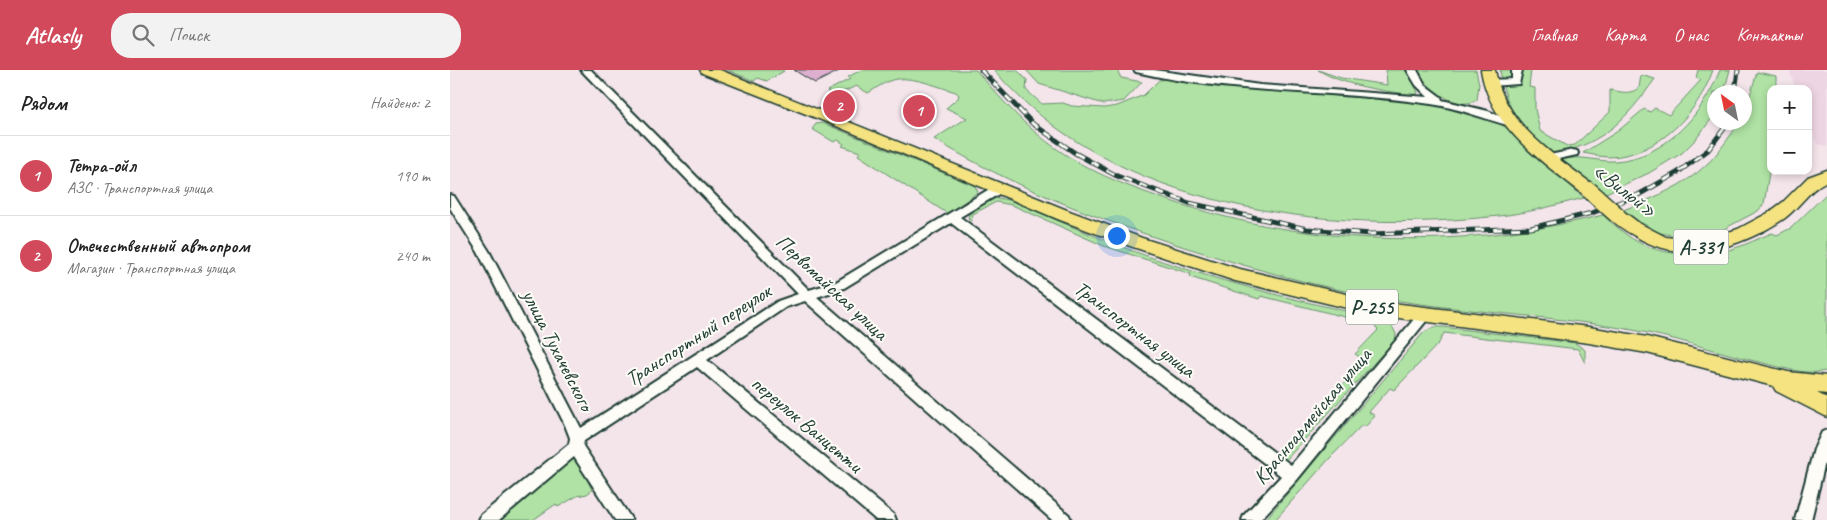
<!DOCTYPE html>
<html lang="ru">
<meta charset="utf-8">
<style>
:root{--surface:#fff;--page:#f2f2f2;--text:#222;--muted:#767676;--line:#e0e0e0;--accent:#d1495b}
body{margin:0;font-family:Caveat,sans-serif;background:var(--page);color:var(--text)}
.controls{position:absolute;right:15px;top:15px;display:grid;overflow:hidden;border-radius:10px;box-shadow:0 2px 8px #0003}
.controls button{width:45px;height:45px;display:grid;place-items:center;padding:0;border:0;border-bottom:1px solid var(--line);background:var(--surface);color:var(--text);font:25px sans-serif}
.compass{position:absolute;left:1257px;top:15px;width:45px;height:45px;border-radius:50%;background:var(--surface);box-shadow:0 2px 8px #0003;rotate:327deg}
.you{position:absolute;left:666px;top:165px;width:18px;height:18px;margin:-12px;border:4px solid #fff;border-radius:50%;background:#1a73e8;box-shadow:0 0 0 8px #1a73e833}
.badge{display:grid;place-items:center;width:32px;height:32px;border-radius:50%;background:var(--accent);color:#fff;font-size:16px;font-weight:700}
.pin{position:absolute;translate:-50% -50%;border:2px solid #fff;box-shadow:0 1px 5px #0006}
.list{margin:0;padding:0;list-style:none}
h2{display:flex;justify-content:space-between;align-items:center;height:65px;margin:0;padding:0 20px;font-size:21px}
h2 small{font-size:16px;font-weight:400;color:var(--muted)}
.list li{display:grid;grid-template-columns:32px 1fr auto;gap:15px;align-items:center;box-sizing:border-box;height:80px;padding:0 20px;border-top:1px solid var(--line)}
.list b{display:block;font-size:19px;white-space:nowrap}
.list p{margin:0;font-size:16px;white-space:nowrap;color:var(--muted)}
.list em{font-size:16px;font-style:normal;color:var(--muted)}
.icon{flex:none;width:28px;height:28px;fill:none;stroke:currentColor;stroke-width:2;stroke-linecap:round;stroke-linejoin:round}
.map{position:relative;flex:none;width:1377px;height:450px;overflow:hidden}
header{display:flex;align-items:center;gap:30px;box-sizing:border-box;height:70px;padding:0 25px;background:var(--accent);color:#fff}
header strong{font-size:24px}
nav{display:flex;gap:28px;margin-inline-start:auto;font-size:18px}
.search{width:350px;height:45px;background:var(--page);display:flex;align-items:center;gap:12px;box-sizing:border-box;padding:0 18px;border-radius:20px;color:var(--muted);font-size:19px}
main{display:flex}
aside{flex:1;background:var(--surface)}
.map>svg:first-child{display:block}
</style>
<header>
<strong>Atlasly</strong>
<div class="search"><svg class="icon" aria-label="search" viewBox="0 0 24 24"><circle cx="10" cy="10" r="6"/><path d="M15 15l6 6"/></svg>Поиск</div>
<nav><a>Главная</a><a>Карта</a><a>О нас</a><a>Контакты</a></nav>
</header>
<main>
<aside>
<h2>Рядом<small>Найдено: 2</small></h2>
<ul class="list">
<li><span class="badge">1</span><div><b>Тетра-ойл</b><p>АЗС · Транспортная улица</p></div><em>190 m</em></li>
<li><span class="badge">2</span><div><b>Отечественный автопром</b><p>Магазин · Транспортная улица</p></div><em>240 m</em></li>
</ul>
</aside>
<div class="map">
<svg width="1377" height="450" viewBox="0 0 1377 450">
<rect width="100%" height="100%" fill="#f4e5eb"/>
<filter id="ink" filterUnits="userSpaceOnUse"><feTurbulence type="fractalNoise" baseFrequency=".02" numOctaves="2"/><feDisplacementMap in="SourceGraphic" scale="10" xChannelSelector="R" yChannelSelector="G"/><feConvolveMatrix kernelMatrix="1 2 1 2 8 2 1 2 1" color-interpolation-filters="sRGB"/></filter>
<g filter="url(#ink)">
<path fill="#eed5e3" d="M1339,0H1377V76L1367,74L1358,51V19H1346Z"/>
<path fill="#afe2a4" stroke="#67906c" d="M277,0H333L334,1L317,11L308,8L304,11Z
M411,0H526C551,29 575,57 607,79C637,100 671,114 706,126C849,177 1006,181 1153,145C1161,152 1169,159 1177,165C1206,187 1249,188 1282,179C1296,175 1309,168 1322,163L1327,165L1341,158L1377,123V301C1357,305 1337,299 1317,294C1270,283 1225,267 1177,259C1095,245 1013,242 931,228C862,216 794,196 728,175C643,147 561,116 484,69L517,48L496,38L508,28L509,25L506,22C488,17 466,7 447,9C437,10 427,18 418,23L406,16L385,26L377,21L400,9L398,7Z
M544,0H567L577,10L576,20L592,34L613,33L622,36L654,38L667,36L694,25L709,10L718,9C775,15 832,21 889,26C941,31 1010,28 1055,57L1134,128C1106,135 1078,143 1049,146C878,165 662,140 544,0Z
M576,0H667L671,8L692,12L674,31L653,34L589,14Z
M868,0L891,8L937,15L936,0H959L968,23L964,25C934,21 894,16 868,0Z
M968,0H1026L1029,14L1027,30C1007,42 976,18 968,0Z
M1050,0H1081L1079,17L1085,18V39L1090,61L1117,76L1125,75L1160,42V20C1172,22 1179,25 1189,18L1191,5L1205,9C1176,49 1155,73 1105,84C1073,58 1056,44 1050,0Z
M1248,0H1263C1248,43 1208,86 1159,87C1150,87 1141,84 1133,83L1168,61L1194,39L1200,42L1205,38L1219,45L1251,10L1246,8Z
M1270,0H1280L1274,22H1264L1263,47L1246,69L1232,83L1199,103L1154,124L1112,90C1131,84 1146,92 1165,91C1215,88 1253,44 1270,0Z
M1307,2L1326,6V19H1321V90L1314,134L1308,141L1268,162L1231,167L1200,161L1171,141C1198,130 1235,116 1256,95C1269,83 1279,67 1289,53L1294,52C1295,37 1303,17 1307,2Z
M373,53L525,116L528,122L498,144L408,85L410,82L392,76L394,74L388,70L384,72L362,59L366,54Z
M548,128L563,131C602,148 642,166 683,181C762,210 846,231 929,248L941,254L946,264L945,270L835,391L829,386L915,290L905,284L928,260L923,254L811,226L809,229L740,207L741,204L654,176L562,135L546,132L523,144L521,151L518,148L519,144C527,137 538,130 548,128Z
M984,257H993L1125,273L1135,280V293L1128,279L994,263L989,273L944,320L940,318L919,342L925,346L915,357L912,355L879,389L825,450H815L974,262Z
M125,389L129,391L142,420L137,424L127,426L108,437L106,434L83,450H45L121,390Z"/>
<path fill="#dfafcf" stroke="#1f3d34" d="M344,0H391L365,13Z"/>
<g fill="none" stroke-linecap="round" stroke-linejoin="round">
<defs>
<path id="minor" d="M131,0H141L359,220L386,212L546,115H554L555,118L554,121L510,147L841,395L970,242H980L981,245L847,410L810,450H792L794,445L831,406L501,153L394,218L367,227L619,445L621,450H602L355,231L336,237L257,290L444,445L446,450H426L247,297L134,371L133,376L182,450H165L124,387L49,450H29L31,445L119,374L120,368L115,355L28,182L0,138V125L4,126L39,181L131,358L328,231L348,224Z
M684,0H704L810,15L978,27L966,15L957,0H967L975,15L991,27L992,30L1038,41L1066,53L1061,56C1034,49 1009,38 981,34C883,19 783,25 686,2Z
M1062,0H1072L1069,14L1040,16L1035,13L1040,10L1062,9Z
M1123,80L1127,81L1128,83L1127,85L1099,91L1094,88L1095,86Z
M1377,360V384L1361,450H1345L1364,379L1372,362Z"/>
<path id="highway" d="M250,0H270L622,142L692,168L786,198L926,231L1139,257L1197,267L1338,302L1377,306V324L1367,323L1377,328V347L1326,321L1323,316L1197,283L1139,273L926,245L785,211L680,176L610,150L384,55L252,3Z
M1031,0H1045C1055,55 1103,84 1145,116L1147,120L1145,124L1139,125L1133,124C1091,91 1040,57 1031,0Z
M1377,100V111C1359,119 1350,137 1335,148C1291,178 1233,196 1185,166C1176,161 1164,154 1158,145L1161,141L1167,139L1173,141L1189,153L1216,167L1243,170L1259,168L1288,159L1318,143L1333,132L1358,107Z"/>
</defs>
<use href="#minor" stroke="#1f3d34" stroke-width="4"/>
<use href="#highway" stroke="#1f3d34" stroke-width="3"/>
<use href="#minor" fill="#fdfcf7" fill-rule="evenodd"/>
<use href="#highway" fill="#f5e382" fill-rule="evenodd"/>
<defs>
<path id="rail" d="M531,0L583,54L625,83L667,106L739,133L857,159L921,164L1081,158L1142,143L1188,125L1227,103L1258,80L1279,52
M1285,22L1288,0"/>
</defs>
<use href="#rail" stroke="#1f3d34" stroke-width="5"/>
<use href="#rail" stroke="#fdfcf7" stroke-width="3" stroke-dasharray="9" stroke-linecap="butt"/>
<defs>
<path id="highway-bridge" d="M1139,120L1167,145"/>
</defs>
<use href="#highway-bridge" stroke="#1f3d34" stroke-width="19" stroke-linecap="butt"/>
<use href="#highway-bridge" stroke="#f5e382" stroke-width="16"/>
</g>
</g>
<g text-anchor="middle" dominant-baseline="central" stroke-width="4" stroke-linejoin="round" paint-order="stroke">
<g fill="#fdfcf7" stroke="#62766e" stroke-width="1">
<rect x="1223.5" y="159.5" width="55" height="35" rx="4"/>
<rect x="896" y="219.5" width="52" height="35" rx="4"/>
</g>
<g font-size="20" font-weight="bold" fill="#1f3d34">
<text x="1251" y="177">А-331</text>
<text x="922" y="237">Р-255</text>
</g>
<g font-size="21" fill="#1f3d34" stroke="#fdfcf7">
<text transform="translate(1175 120) rotate(38)">«Вилюй»</text>
<text transform="translate(382 217) rotate(43)">Первомайская улица</text>
<text transform="translate(685 259) rotate(37)">Транспортная улица</text>
<text transform="translate(248 265) rotate(-33)">Транспортный переулок</text>
<text transform="translate(108 280) rotate(63)">улица Тухачевского</text>
<text transform="translate(862 346) rotate(-50)">Красноармейская улица</text>
<text transform="translate(357 354) rotate(40)">переулок Ванцетти</text>
</g>
</g>
</svg>
<div class="controls">
<button>+</button>
<button>−</button>
</div>
<svg class="compass" viewBox="-18 -18 36 36"><path d="M0-13l5 13h-10z" fill="#e53935"/><path d="M0 13l5-13h-10z" fill="#767676"/></svg>
<div class="you"></div>
<div class="pin badge" style="left:469px;top:41px">1</div>
<div class="pin badge" style="left:389px;top:36px">2</div>
</div>
</main>
